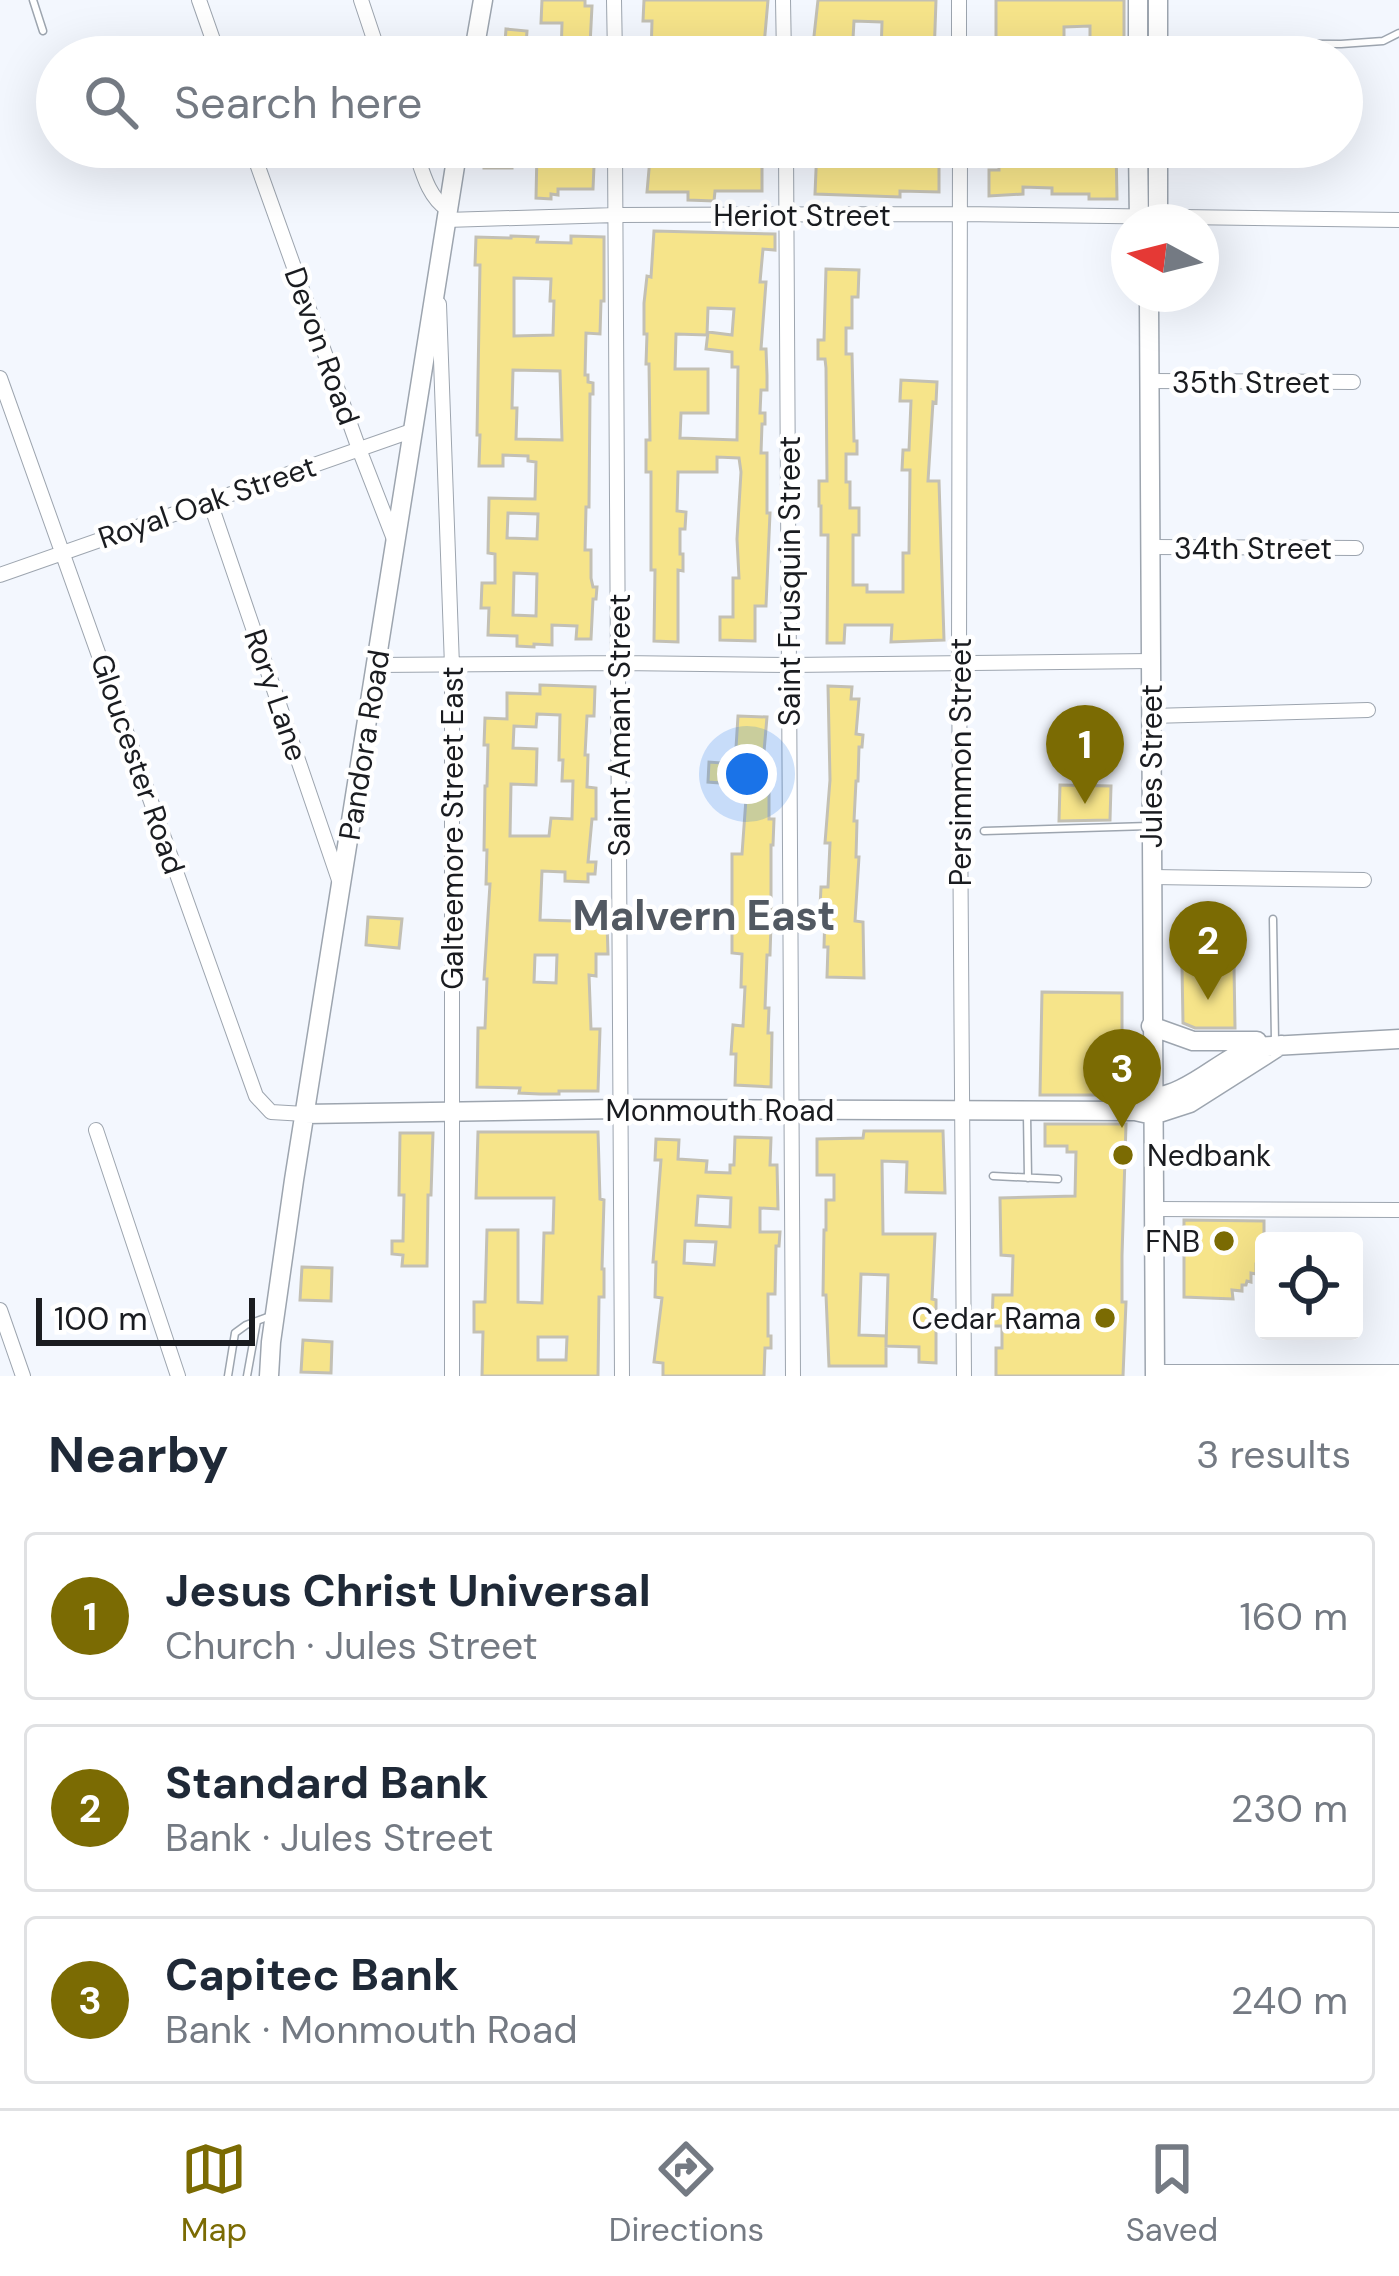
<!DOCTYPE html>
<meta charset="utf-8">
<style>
:root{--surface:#fff;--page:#f2f2f3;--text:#1f2937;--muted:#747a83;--line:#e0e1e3;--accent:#7b6b03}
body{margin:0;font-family:"DM Sans",sans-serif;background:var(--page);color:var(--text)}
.controls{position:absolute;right:36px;bottom:36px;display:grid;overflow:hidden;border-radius:12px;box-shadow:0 12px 48px #0002}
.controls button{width:108px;height:108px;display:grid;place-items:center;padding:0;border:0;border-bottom:3px solid var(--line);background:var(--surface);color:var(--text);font:60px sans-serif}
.compass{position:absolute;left:1111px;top:204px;width:108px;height:108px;border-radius:50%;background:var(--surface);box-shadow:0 12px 48px #0002;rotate:277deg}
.scale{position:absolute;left:36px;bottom:30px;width:219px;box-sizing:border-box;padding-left:12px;border:6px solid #1a1c20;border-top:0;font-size:33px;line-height:42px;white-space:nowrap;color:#1a1c20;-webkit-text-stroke:9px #fff;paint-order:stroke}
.you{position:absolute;left:747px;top:774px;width:42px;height:42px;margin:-30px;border:9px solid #fff;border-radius:50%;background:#1a73e8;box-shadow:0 0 0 18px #1a73e833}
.badge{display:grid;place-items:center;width:78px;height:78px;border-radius:50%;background:var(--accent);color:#fff;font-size:39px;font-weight:700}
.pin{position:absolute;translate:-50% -99px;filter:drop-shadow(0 3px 6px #0008)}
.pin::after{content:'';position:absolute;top:63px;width:42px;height:36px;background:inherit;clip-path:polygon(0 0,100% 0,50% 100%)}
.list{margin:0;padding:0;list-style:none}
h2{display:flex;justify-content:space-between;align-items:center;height:156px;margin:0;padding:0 48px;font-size:51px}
h2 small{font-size:39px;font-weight:400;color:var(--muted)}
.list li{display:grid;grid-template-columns:78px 1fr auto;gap:36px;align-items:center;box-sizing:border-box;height:168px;margin:0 24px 24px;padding:0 24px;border:3px solid var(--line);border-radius:12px}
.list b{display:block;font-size:45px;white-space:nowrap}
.list p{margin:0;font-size:39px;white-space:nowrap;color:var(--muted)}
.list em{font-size:39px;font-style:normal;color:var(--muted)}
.icon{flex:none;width:66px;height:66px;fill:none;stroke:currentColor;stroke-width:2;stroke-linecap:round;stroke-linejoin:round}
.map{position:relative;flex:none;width:1399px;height:1376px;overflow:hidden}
.search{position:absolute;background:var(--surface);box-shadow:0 12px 48px #0002;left:36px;right:36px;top:36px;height:132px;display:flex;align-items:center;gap:30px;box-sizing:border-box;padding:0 42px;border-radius:66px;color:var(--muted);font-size:45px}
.sheet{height:732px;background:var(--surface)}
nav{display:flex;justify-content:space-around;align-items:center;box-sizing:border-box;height:168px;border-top:3px solid var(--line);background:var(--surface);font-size:33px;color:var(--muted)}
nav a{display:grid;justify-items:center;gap:6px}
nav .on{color:var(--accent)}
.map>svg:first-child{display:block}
</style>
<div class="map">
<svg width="1399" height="1376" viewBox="0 0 1399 1376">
<rect width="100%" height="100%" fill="#f3f7fe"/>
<path fill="#f6e48a" stroke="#c3c0b4" stroke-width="3" fill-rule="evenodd" d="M542,0H585V6H592L590,45H586L585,57H561L562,23H541Z
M644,0H768L763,57L704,54V57L651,56L652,21H643Z
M818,0H936L934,57L881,55L882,22L854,21L852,56L812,54Z
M996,0H1124V51H1090V26L1064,27V53H1050V57H996Z
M506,29L527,31L525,57H504Z
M484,147H512V168H484Z
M562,147H588V166H594L593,189H558V195L551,194V199L536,198L537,151L562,153Z
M651,147H681L680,153L713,154V163H762V191H715L714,201L688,200V192H647Z
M817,147H931V152H939V192L900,191V197L815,194Z
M999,147H1116L1117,199H1089V194H1052V188L1023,187V194L989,196V170H999Z
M654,231L775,234V250L763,249L760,282H766L761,349H766L767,375V390H761L760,413H765V424H762L761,453H767V513H770L766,606H755V641L720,640V617H733V578H739L737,539L741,472L739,458L717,457V472H678L677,511L686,512L685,529H680V554H683V571L678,570V642L654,641L655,570H651V472H646V440H650L649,364H646L647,334H644V303L647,276L651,277ZM708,308L734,309L732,335L708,332L706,349L732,352V367H738L737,440L680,438L681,413H708V369H675L676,334L707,335Z
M511,236L538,237L537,242L571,243V236L604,237V301H601L600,334L586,333L585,375H588V382L593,383V394H590L589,507H586L585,550H591V578L593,587H597L596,599H593L591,639H576L577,626L552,625V645L534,644V647L517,646V636L488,635L489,608H481L482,583H495V554L488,553L489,498L535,499L536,462L528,461V456L503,455V466H479L480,435H477L480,265H475L476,237L511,238ZM514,278L551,279L550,301H554L553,335L514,336ZM513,370L560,371L562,440L516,439L517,408H512ZM508,513L538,514L537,539L507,538ZM514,573L537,574L536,616L513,615Z
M826,269L859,270L858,297H852V328H846V354H852L854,441H857V454H846V482H850V508H859V535H853V585H867V592H903V553H909L910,470H902L903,450H909L911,401H900L901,380L937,382L936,403L933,402L928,481H939L944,640L891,642L892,625H845L844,643H827L828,535H821V506H819V481H827L826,368L825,359H818V340H824Z
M540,685L595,687L594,716H587L585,755H588L587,787L596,788V819H592L588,862H596L595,874H588V882L565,881V872L542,871L540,920L607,922L608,954H596V976L589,975L591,1029H600L598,1091H559V1094H540L519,1093L520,1088L477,1087L478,1028H485L487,979H484L490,884H486L487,850H484L485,786H487L488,745H484L485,718L507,719V693L540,694ZM537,714L560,715L559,760H563L562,781H573L572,819L551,818L549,836H510L511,784L536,785L537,749L513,748L514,726L536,727ZM535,955H557L556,983L534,982Z
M828,686L852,687L851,699H859L856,734L863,735L862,747H859L858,781H856L854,821H857L856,857H859L855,921L863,922L864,978L827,977L828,947H824L825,913H823V907H820L821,887H828L830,843H825L830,780Z
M738,716L767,717L763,763L769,764V819H774L773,845H771V924L770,955H767L765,1008H769L768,1033H772L771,1087L735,1085L736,1054H731L733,1025L743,1026L745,987H741L742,954L732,953V854H742L747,785L708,782L709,762L735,764Z
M1060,785L1111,786L1110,820L1059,821Z
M368,917L402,919L399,948L366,945Z
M1182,966H1234L1235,1028H1195L1183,1023Z
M1042,992L1122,993V1095H1040Z
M1045,1124H1126L1122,1256V1302H1126L1123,1376H996V1348H1002V1326H992L993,1295H1012L1013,1256L1001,1255L1000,1198L1075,1196L1076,1152H1067V1146H1045Z
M864,1131H943L945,1193L906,1192L907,1162L882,1161L883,1234H935L932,1299L936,1300V1363L919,1362V1347L886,1346L888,1275L861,1274L859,1335L886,1336V1366H829L826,1295H823L824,1230H826V1200H834V1175H817V1139L863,1138Z
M478,1132H598L600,1199L604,1200L602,1269H604V1297H599L598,1376H482L483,1332H474V1302H485L487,1230H518V1302L542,1303L544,1233H553L554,1198H476ZM538,1337H567L566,1360H538Z
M400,1133H433L431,1195H428L427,1266H402L403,1255L392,1254V1241H403L404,1195H399Z
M735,1137L771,1138L770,1165H777L778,1209L760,1208V1232H780L779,1246H776L775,1294H768V1336H771V1348H765L764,1376H663V1363L654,1362L662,1298L655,1297L656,1262H653L661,1160H655L656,1139L679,1140L678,1159L707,1161L706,1172L730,1173V1165H734ZM698,1196L731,1198L730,1227L696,1225ZM685,1241L716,1242L714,1265L684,1263Z
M1184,1220L1264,1221V1264H1256V1274L1251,1273V1282L1247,1281L1246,1285H1242V1291L1232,1290L1233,1299L1184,1297Z
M302,1267L332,1268L331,1301L300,1300Z
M303,1340L332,1342L331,1373L301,1372Z"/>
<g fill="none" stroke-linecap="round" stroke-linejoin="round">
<defs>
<path id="lane" d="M33,0L43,31
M1159,43L1341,44L1383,41L1399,33
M984,831L1149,826
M1273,919L1275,1041
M1027,1115L1028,1178
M993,1176L1058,1179
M228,1376L235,1333L246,1325L273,1315
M247,1376L257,1321"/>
<path id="street" d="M199,0L219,57
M361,0L380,57
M614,0L615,57
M783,0L784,57
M959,0V57
M251,147L359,449L394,539
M414,147C422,169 427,196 447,209
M615,147L622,1376
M786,147L793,1376
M960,147L959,664L964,1376
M446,220L616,215L961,214L1399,220
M439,304L452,666V1376
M0,378L256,1096L271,1112L305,1114
M1149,381L1353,382
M210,502L340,883
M1151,547L1356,548
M0,575L414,430
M376,665L619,663L790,665L1151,661
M1151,716L1368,710
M1152,877L1364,880
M96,1130L178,1376
M1154,1209L1399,1210
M0,1310L23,1376
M1155,1372H1399"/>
<path id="secondary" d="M1138,0V57
M1158,0V57
M473,57L483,0
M1138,147L1139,222
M1158,147V222
M1146,294L1149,301L1155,1376
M1151,1026L1193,1041H1257
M1143,1105C1155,1096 1168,1096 1181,1089C1207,1077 1227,1057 1254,1047L1399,1039
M305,1114L619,1109L1135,1111L1153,1115L1190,1103L1281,1045
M269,1376L271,1342L294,1180L458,147"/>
</defs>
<use href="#lane" stroke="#9da5af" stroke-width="9"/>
<use href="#street" stroke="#9da5af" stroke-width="16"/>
<use href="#secondary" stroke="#9da5af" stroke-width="21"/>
<use href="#lane" stroke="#fff" stroke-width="6"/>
<use href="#street" stroke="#fff" stroke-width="14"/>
<use href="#secondary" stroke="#fff" stroke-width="18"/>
</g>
<g fill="#7b6b03" stroke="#fff" stroke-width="4.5">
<circle cx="1123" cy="1155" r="12"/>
<circle cx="1224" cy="1241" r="12"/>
<circle cx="1105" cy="1318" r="12"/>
</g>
<g text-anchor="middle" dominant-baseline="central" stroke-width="9" stroke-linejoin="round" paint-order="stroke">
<g font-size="30" fill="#1a1c20" stroke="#fff">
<text x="802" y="215">Heriot Street</text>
<text transform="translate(322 346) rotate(70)">Devon Road</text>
<text x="1251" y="382">35th Street</text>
<text transform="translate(207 502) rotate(-19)">Royal Oak Street</text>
<text x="1253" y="548">34th Street</text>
<text transform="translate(789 581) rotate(-90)">Saint Frusquin Street</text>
<text transform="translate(276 695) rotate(71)">Rory Lane</text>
<text transform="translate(619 725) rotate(-90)">Saint Amant Street</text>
<text transform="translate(364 745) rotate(-81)">Pandora Road</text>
<text transform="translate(960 762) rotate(-90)">Persimmon Street</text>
<text transform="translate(138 764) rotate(71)">Gloucester Road</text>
<text transform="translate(1151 766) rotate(-90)">Jules Street</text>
<text transform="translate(452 828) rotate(-90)">Galteemore Street East</text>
<text x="720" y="1110">Monmouth Road</text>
</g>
<g font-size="30" fill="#1a1c20" stroke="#fff" text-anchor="end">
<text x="1147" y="1155" text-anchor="start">Nedbank</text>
<text x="1200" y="1241">FNB</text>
<text x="1081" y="1318">Cedar Rama</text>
</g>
<g font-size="42" font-weight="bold" fill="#525962" stroke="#fff">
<text x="704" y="915">Malvern East</text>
</g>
</g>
</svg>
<div class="controls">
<button><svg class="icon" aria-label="locate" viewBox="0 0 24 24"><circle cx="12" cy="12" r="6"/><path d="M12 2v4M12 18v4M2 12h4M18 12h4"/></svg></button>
</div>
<svg class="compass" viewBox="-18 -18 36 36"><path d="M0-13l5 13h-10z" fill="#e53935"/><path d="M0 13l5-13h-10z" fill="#747a83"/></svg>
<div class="scale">100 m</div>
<div class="you"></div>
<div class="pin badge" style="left:1085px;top:804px">1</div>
<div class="pin badge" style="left:1208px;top:1000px">2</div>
<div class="pin badge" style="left:1122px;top:1128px">3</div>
<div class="search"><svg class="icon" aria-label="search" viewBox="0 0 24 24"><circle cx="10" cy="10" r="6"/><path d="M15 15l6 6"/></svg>Search here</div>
</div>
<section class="sheet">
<h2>Nearby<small>3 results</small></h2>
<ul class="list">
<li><span class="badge">1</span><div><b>Jesus Christ Universal</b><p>Church · Jules Street</p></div><em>160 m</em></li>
<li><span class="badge">2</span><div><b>Standard Bank</b><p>Bank · Jules Street</p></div><em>230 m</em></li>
<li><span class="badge">3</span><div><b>Capitec Bank</b><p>Bank · Monmouth Road</p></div><em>240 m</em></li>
</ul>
</section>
<nav>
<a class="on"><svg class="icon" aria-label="map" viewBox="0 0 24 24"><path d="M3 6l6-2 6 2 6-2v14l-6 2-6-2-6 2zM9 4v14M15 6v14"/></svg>Map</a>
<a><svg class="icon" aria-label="directions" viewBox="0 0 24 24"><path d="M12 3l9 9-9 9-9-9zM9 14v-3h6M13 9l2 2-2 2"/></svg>Directions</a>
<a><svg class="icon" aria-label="saved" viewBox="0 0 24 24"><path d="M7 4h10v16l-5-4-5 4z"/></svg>Saved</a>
</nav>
